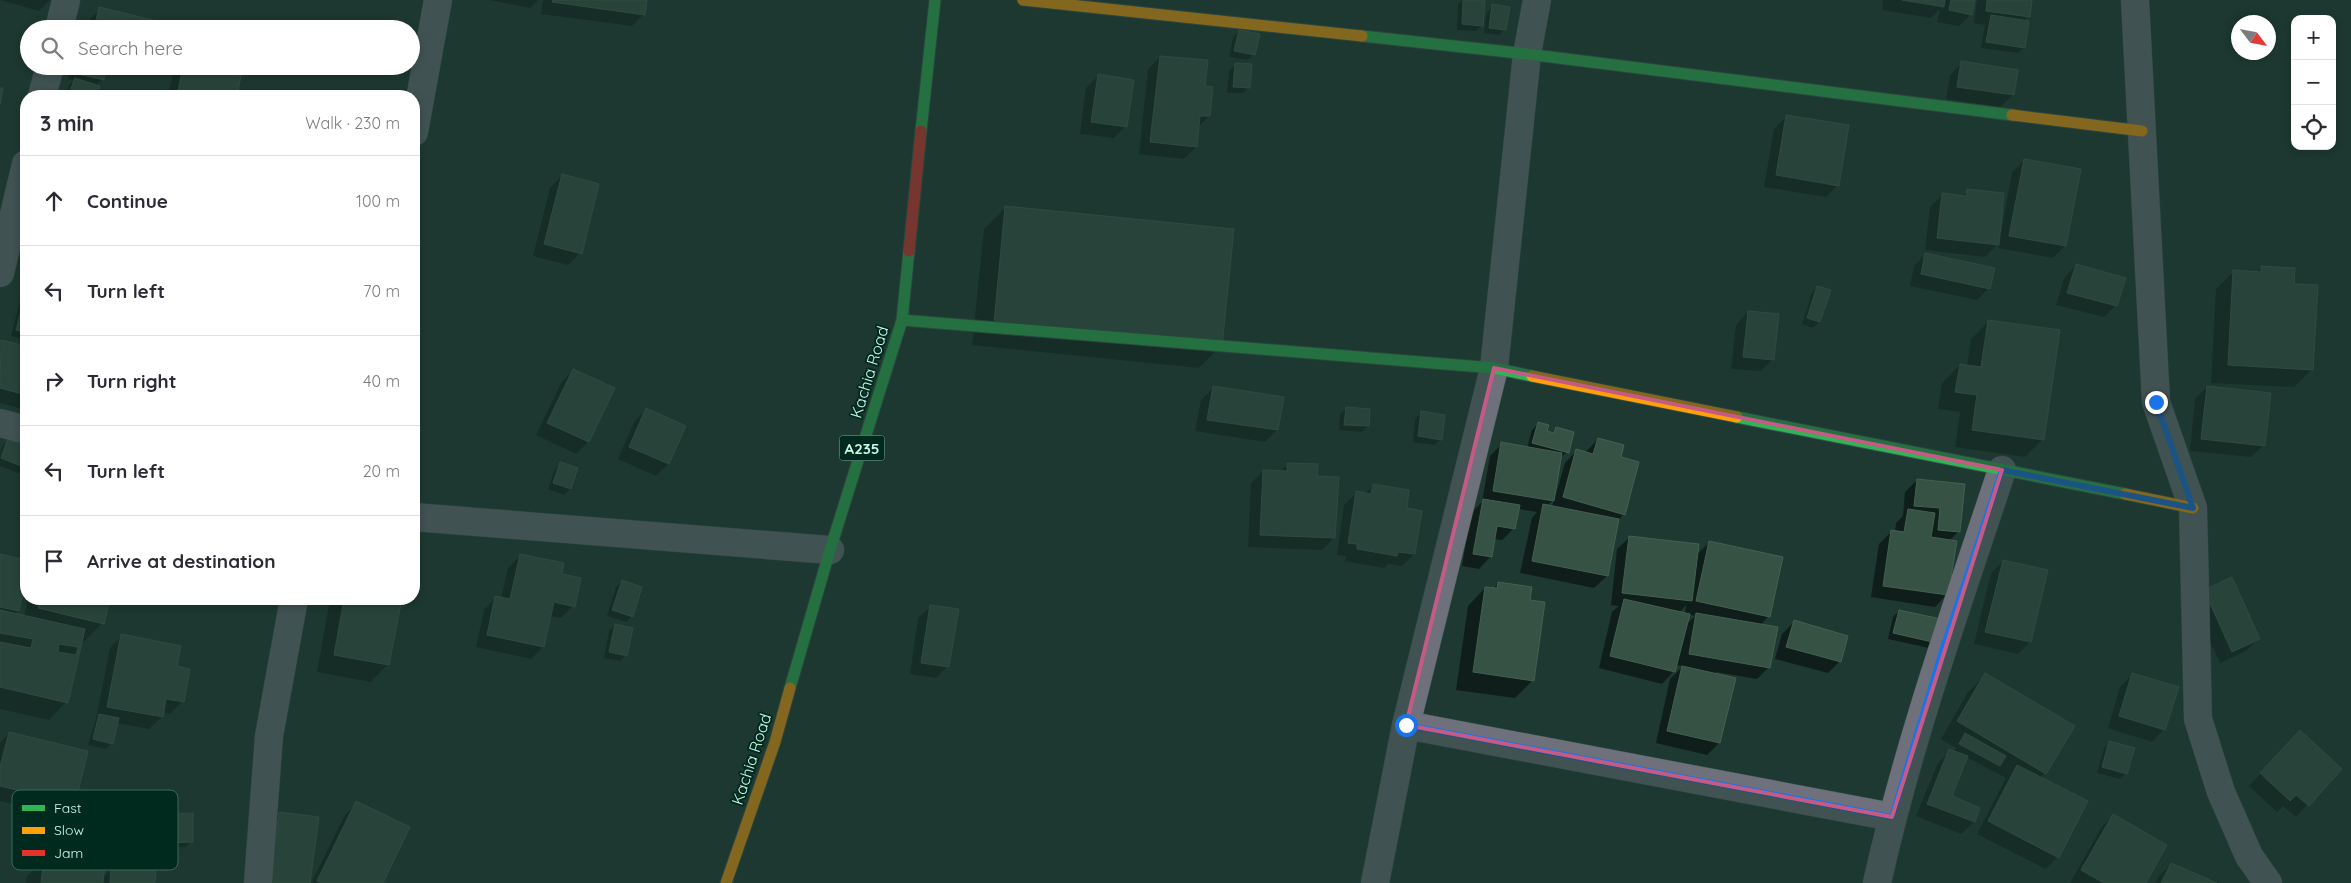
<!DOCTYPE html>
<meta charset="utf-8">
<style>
:root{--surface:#fff;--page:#f2f2f3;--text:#2b2b33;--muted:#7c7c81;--line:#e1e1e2}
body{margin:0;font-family:Quicksand,sans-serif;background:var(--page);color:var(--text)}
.controls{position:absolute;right:15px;top:15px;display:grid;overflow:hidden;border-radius:10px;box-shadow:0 2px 8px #0003}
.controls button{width:45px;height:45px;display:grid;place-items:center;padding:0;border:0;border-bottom:1px solid var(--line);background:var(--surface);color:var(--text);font:25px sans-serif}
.compass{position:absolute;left:2231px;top:15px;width:45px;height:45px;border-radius:50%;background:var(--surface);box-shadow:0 2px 8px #0003;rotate:122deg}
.stop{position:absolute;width:15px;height:15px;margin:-11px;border:4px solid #1a73e8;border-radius:50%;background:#fff}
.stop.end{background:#1a73e8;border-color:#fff;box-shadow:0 1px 5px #0008}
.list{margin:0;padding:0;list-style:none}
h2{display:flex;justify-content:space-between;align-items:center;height:65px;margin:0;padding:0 20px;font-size:21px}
h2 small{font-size:16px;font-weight:400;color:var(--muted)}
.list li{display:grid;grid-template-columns:32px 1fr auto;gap:15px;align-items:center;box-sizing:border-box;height:90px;padding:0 20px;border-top:1px solid var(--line)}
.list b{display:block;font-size:19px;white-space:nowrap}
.list em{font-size:16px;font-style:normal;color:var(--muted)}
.icon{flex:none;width:28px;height:28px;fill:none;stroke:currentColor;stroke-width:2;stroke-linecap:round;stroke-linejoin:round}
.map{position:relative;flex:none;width:2351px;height:883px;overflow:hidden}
.search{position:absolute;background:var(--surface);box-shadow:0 2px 8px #0003;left:20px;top:20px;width:400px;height:55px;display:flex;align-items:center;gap:12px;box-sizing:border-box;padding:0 18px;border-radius:28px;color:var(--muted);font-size:19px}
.panel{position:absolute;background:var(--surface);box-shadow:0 2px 8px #0003;left:20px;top:90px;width:400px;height:515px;border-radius:20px}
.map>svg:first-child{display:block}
</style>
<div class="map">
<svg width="2351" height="883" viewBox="0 0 2351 883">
<rect width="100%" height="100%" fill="#1d3931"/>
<path fill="#0007" fill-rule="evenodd" d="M0,0H50L39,11Z
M489,0H538L530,8Z
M543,0H646L644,14L632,26L541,14Z
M1462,0H1484L1482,25L1476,31L1457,30L1458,4Z
M1883,0H1974L1971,14L1959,26L1937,22L1940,9L1931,18L1882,10Z
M1977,0H2031L2028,16L2023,22L2024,48L2018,53L1981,48L1985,25L1974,23Z
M1493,6L1505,29L1499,35L1484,33L1487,12Z
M100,9L167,29H86L88,21Z
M1239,31L1254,54L1248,60L1229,57L1233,37Z
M1160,57L1204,87L1209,116L1198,127L1196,147L1184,159L1139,154L1148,69Z
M1962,63L2013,95L2000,107L1946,99L1950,75Z
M1235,65L1249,87L1243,93H1227L1229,71Z
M71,66H105L102,79L96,86L98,87L95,96H65L69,85L74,80L68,79Z
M156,66H242L236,96H168L173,74L155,70Z
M1098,76L1126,126L1114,138L1080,134L1086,88Z
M1786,117L1838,185L1826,197L1764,187L1774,129Z
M2025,160L2065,246L2053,258L1998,248L1999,243L1985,257L1925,250L1930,207L1942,195L1961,197L1968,191L2001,233L2012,172Z
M562,176L580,253L568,265L533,256L550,188Z
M1006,207L1221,346L1199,368L972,345L984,229Z
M1926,254L1989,288L1977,300L1910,286L1914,266Z
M2076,265L2116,305L2104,317L2056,305L2064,278Z
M2262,267L2293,285L2312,369L2294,387L2211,383L2216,289L2233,272L2256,273Z
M1817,287L1829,291L1819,322L1813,328L1802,324L1812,293Z
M26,292V340L11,336L21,297Z
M1748,312L1773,359L1761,371L1731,369L1736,325Z
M1989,321L2043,439L2025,457L1955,447L1960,412L1938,409L1942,383L1960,365L1967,366L1971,339Z
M2,342L26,348V410L0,403V344Z
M573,370L613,389L588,442L576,454L536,435L561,383Z
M2207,387L2264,445L2251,457L2190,451L2195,399Z
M1213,388L1277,430L1265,442L1195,431L1201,400Z
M1346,409L1368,426L1362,432L1339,430L1340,414Z
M646,410L684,426L668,464L656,476L618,459L634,422Z
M1421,413L1441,439L1435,445L1413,442L1415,419Z
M1538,424L1545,432L1551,434L1557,429L1567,452L1560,458L1554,494H1556L1565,463L1577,450L1585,453L1598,439L1619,458L1624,514L1618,520L1607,576L1594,588L1520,573L1532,518L1537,512L1518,509L1514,528L1502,540L1494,539L1491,556L1479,569L1462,566L1471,513L1482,502L1490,456L1502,444L1527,448L1532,430ZM1554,499L1552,507L1547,506Z
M9,439L26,446V476L0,466V452L3,445Z
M561,463L576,469L570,489L564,495L548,489L555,469Z
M1288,464L1316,477L1334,538L1322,550L1248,547L1251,483L1263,471L1280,472Z
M1917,480L1964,485L1959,531L1949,541L1947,594L1935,607L1871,597L1879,544L1891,532H1895L1896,523L1903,516L1905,492Z
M1374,485L1405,509L1414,554L1402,566L1388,564L1384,568L1345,561L1346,556L1337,555L1344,505L1356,493L1365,494Z
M1630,537L1696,555L1709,543L1769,616L1760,625L1769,667L1757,679L1716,672L1719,743L1707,755L1656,743L1670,679L1683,666L1675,665L1674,671L1662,684L1599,668L1612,612L1619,606L1611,605L1617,549ZM1686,605L1685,614L1679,613ZM1688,614L1695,616L1686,625Z
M0,555L26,562V575L18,611L14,614L24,616L28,599H108L102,623L85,641L81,640L66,702L49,720L0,709Z
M520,556L560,575L573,606L561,618L549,616L543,647L531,659L476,647L484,610L496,597L501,599L508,568Z
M2003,561L2030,642L2018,654L1974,644L1991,573Z
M2231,579L2258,639L2246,651L2220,663L2192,603Z
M622,581L632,616L626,622L607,616L616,587Z
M1498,583L1529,602L1533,680L1515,698L1456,690L1468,606L1485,588L1493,589Z
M330,599H400L388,664L371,682L317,672Z
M931,606L948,666L936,678L910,674L918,618Z
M1899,611L1945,621L1934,649L1888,639L1893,617Z
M1794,622L1840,661L1828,673L1775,659L1782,634Z
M615,625L626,655L620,661L604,658L609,631Z
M122,635L176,667L189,670L182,702L170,714L162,712V717L149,729L117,723L112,743L106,749L88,745L96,719L110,648Z
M1986,675L2045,773L2040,778L2058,857L2046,869L1977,834L2006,778L1966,757L1950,797L1979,809L1974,822L1961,834L1916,816L1938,763L1950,751L1953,752L1956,748L1941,739L1968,692Z
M2132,675L2164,729L2152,742L2108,728L2120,687Z
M9,733L73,804L61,816L0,801V743Z
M2110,742L2126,773L2120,779L2097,773L2104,748Z
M2288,744L2341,769L2296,817L2283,806L2277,812L2249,786Z
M357,803L381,883H311L345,815Z
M279,813L309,883H259L267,825Z
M2113,815L2144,883H2070L2101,828Z
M148,816L192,841L186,847L143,849L142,822Z
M45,858L102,878L112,868L154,883H26L27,876Z
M2171,864L2214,883H2156L2159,876Z"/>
<path fill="#365245" stroke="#446052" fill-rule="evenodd" d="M553,0H647L645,15L552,2Z
M1463,0H1485L1483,26L1462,24Z
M1902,0H1945L1944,7Z
M1951,0H1975L1972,15L1949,10Z
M1987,0H2032L2030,17L1986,11Z
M1492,4L1510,7L1506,30L1489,28Z
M99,7L169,24L168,29H94Z
M1991,15L2029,21L2025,48L1986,42Z
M1239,30L1260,34L1255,55L1234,51Z
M1160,56L1208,60L1205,86L1213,87L1210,116H1200L1197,147L1150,142Z
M1961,61L2018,70L2014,95L1957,87Z
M1235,63L1252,64L1250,88L1233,87Z
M75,66H106L104,80L73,73Z
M183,66H243L237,96H177Z
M1098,74L1134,80L1127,127L1091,122Z
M75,78L100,86L96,96H68Z
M0,88H3L0,104Z
M1786,115L1849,125L1839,186L1776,175Z
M2024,159L2081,169L2066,246L2009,236Z
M562,174L599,184L582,254L544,244Z
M1967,189L2004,193L1999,245L1937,238L1942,193L1966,196Z
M1005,206L1234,229L1222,346L994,323Z
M1925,253L1995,268L1990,289L1921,274Z
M2076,264L2126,278L2117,306L2067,293Z
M2261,266L2295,268L2294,284L2318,285L2313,370L2228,365L2233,270L2261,272Z
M1817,286L1831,290L1820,322L1807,318Z
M26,290V333L16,330Z
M1748,311L1779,314L1774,360L1743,357Z
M1988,320L2060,330L2044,440L1972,430L1977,395L1955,392L1960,364L1981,367Z
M1,340L26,346V395L0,388Z
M573,369L615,388L589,442L547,423Z
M1213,386L1284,397L1278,430L1207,420Z
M2207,386L2271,393L2265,446L2201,439Z
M1346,407L1370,409L1369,426L1344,425Z
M646,408L686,426L669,464L629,447Z
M1421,411L1445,415L1442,440L1418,436Z
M1538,422L1549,425L1547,431L1554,433L1556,427L1574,432L1569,453L1532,443Z
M8,438L26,444V468L1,458Z
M1598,438L1624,445L1621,457L1639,462L1625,515L1563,497L1576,449L1593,454Z
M1501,442L1562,453L1554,501L1493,491Z
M560,462L578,468L571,489L553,483Z
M1287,463L1318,464L1317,476L1339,477L1335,538L1260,535L1263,470L1287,471Z
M1917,479L1965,484L1960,532L1938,530L1940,508L1914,506Z
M1373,484L1409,490L1407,508L1422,511L1415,554L1398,552L1397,556L1357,549V544L1348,543L1356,491L1371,494Z
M1483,499L1520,505L1515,529L1497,526L1492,557L1473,554Z
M1543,504L1619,519L1608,576L1532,561Z
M1908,509L1935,513L1931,537L1957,541L1948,595L1883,586L1891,530L1904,532Z
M1629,536L1699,544L1692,601L1622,593Z
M1709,541L1783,557L1770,617L1696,601Z
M0,554L26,560V580L19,611L0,607Z
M520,554L564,563L562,574L581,578L575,607L554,602L544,647L487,635L495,596L510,599Z
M2003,560L2048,570L2031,642L1985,632Z
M2232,577L2260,639L2232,652L2204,590Z
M622,580L642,587L633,617L612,610Z
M1498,582L1532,587L1530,600L1545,602L1534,681L1473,672L1485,587L1497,588Z
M40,599H110L104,624L38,608Z
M344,599H402L389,665L334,655Z
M1624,599L1690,614L1675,672L1610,656Z
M930,605L959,609L949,667L921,663Z
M0,610L85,629L68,703L0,687V642L31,648L33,639L0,633ZM59,644L78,647L76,655L58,652Z
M1899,610L1946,620L1941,644L1893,633Z
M1696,613L1778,627L1770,668L1689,654Z
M1794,620L1848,636L1841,662L1786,647Z
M615,624L633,628L627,656L609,652Z
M121,634L181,646L177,666L190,669L184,702L166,699L163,717L107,707Z
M1682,666L1736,678L1720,743L1667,731Z
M1985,673L2075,726L2046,774L1957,721Z
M2132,673L2179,687L2165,730L2119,716Z
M99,714L119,718L113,744L93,739Z
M2300,730L2342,769L2309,806L2296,795L2290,801L2260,773Z
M9,732L88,751L75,804L0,786V767Z
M1965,733L2006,756L2000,766L1959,744Z
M2109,741L2135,748L2127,774L2102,767Z
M1949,749L1968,756L1952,796L1980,808L1975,822L1927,804Z
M2017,765L2088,801L2059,858L1988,821Z
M356,801L410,827L383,883H321L317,881Z
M279,812L319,817L310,883H269Z
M193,813V842L148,844L147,815Z
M2113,814L2167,845L2146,883H2104L2081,870Z
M44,857L105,864L103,883H41Z
M2171,863L2217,883H2161Z
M111,867L156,869L155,883H110Z"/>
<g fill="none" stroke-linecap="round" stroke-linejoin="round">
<defs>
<path id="street" d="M2135,0L2156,402L2193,508L2198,719L2221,792L2249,856L2268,883
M59,29L66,0
M42,96L50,66
M414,132L438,0
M0,273L26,164
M0,423L26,430
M414,517L830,550
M1406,725L1892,817
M258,883L269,736L294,599
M1375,883L1406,725L1494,368L1527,54L1537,0
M1877,883C1908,743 1957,606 2002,470"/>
<path id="fast" d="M1362,36L1527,54L2012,115
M921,131L935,0
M902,320L1494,368L1532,376
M1737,417L2125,494
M790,688L830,550L902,320L909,251"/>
<path id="slow" d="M1023,0L1362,36
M2012,115L2142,131
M1532,376L1737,417
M2125,494L2193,508
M726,883L775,742L790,688"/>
<path id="jam" d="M909,251L921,131"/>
</defs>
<use href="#street" stroke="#3b554d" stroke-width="29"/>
<use href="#fast" stroke="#3b554d" stroke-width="13"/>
<use href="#slow" stroke="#3b554d" stroke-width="13"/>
<use href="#jam" stroke="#3b554d" stroke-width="13"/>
<use href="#street" stroke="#6e717c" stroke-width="28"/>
<use href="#fast" stroke="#30b455" stroke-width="11"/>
<use href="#slow" stroke="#ff9f0a" stroke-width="11"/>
<use href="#jam" stroke="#e5322d" stroke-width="11"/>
</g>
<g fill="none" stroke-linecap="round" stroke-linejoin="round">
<path stroke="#1a73e8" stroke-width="6" d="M1406,725L1892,817L1942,651L2002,470L2193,508L2156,402"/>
</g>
<path d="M0 0H2351V883H0ZM1494,368L2002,470L1892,817L1406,725Z" fill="#1d3931" fill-opacity=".55" fill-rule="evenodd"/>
<path fill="none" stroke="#c55b85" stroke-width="4" stroke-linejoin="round" d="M1494,368L2002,470L1892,817L1406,725Z"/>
<g text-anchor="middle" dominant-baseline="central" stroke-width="4" stroke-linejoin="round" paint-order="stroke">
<rect fill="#002a1e" stroke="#8ebaaa" stroke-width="1" x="839.5" y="435.5" width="45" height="25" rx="4"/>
<g font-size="15" font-weight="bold" fill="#cbf8e6">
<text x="862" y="448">A235</text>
</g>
<g font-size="16" fill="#cbf8e6" stroke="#002a1e">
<text transform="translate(869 372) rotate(-73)">Kachia Road</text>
<text transform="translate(751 759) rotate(-72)">Kachia Road</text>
</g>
</g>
<rect x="12" y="790" width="166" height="80" rx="8" fill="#002a1e" stroke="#3d685a" stroke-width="1"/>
<rect x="22" y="805" width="23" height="6" fill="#30b455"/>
<rect x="22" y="827" width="23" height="7" fill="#ff9f0a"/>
<rect x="22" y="850" width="23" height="6" fill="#e5322d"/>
<g font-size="14" fill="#cbf8e6">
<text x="54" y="813">Fast</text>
<text x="54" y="835">Slow</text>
<text x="54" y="858">Jam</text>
</g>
</svg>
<div class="controls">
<button>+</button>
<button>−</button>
<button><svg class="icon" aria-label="locate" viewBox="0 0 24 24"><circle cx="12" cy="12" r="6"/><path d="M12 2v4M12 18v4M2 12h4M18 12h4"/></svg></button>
</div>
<svg class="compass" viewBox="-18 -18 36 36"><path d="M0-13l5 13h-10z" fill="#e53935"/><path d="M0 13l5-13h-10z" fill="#7c7c81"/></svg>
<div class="stop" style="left:1406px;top:725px"></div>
<div class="stop end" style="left:2156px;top:402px"></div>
<div class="search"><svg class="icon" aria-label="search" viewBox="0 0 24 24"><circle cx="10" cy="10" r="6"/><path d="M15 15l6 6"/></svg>Search here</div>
<section class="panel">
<h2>3 min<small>Walk · 230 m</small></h2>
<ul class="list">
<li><svg class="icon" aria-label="ahead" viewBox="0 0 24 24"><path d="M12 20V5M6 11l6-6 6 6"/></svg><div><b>Continue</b></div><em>100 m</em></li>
<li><svg class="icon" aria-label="left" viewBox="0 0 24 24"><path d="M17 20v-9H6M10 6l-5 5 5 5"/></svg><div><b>Turn left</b></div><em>70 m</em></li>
<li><svg class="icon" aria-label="right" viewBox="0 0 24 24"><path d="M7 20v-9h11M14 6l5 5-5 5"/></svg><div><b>Turn right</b></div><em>40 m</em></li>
<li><svg class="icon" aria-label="left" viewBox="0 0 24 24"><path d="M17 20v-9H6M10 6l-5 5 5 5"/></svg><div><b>Turn left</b></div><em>20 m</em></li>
<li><svg class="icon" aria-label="arrive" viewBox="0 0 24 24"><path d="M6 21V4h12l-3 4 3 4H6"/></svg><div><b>Arrive at destination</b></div></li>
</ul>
</section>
</div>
